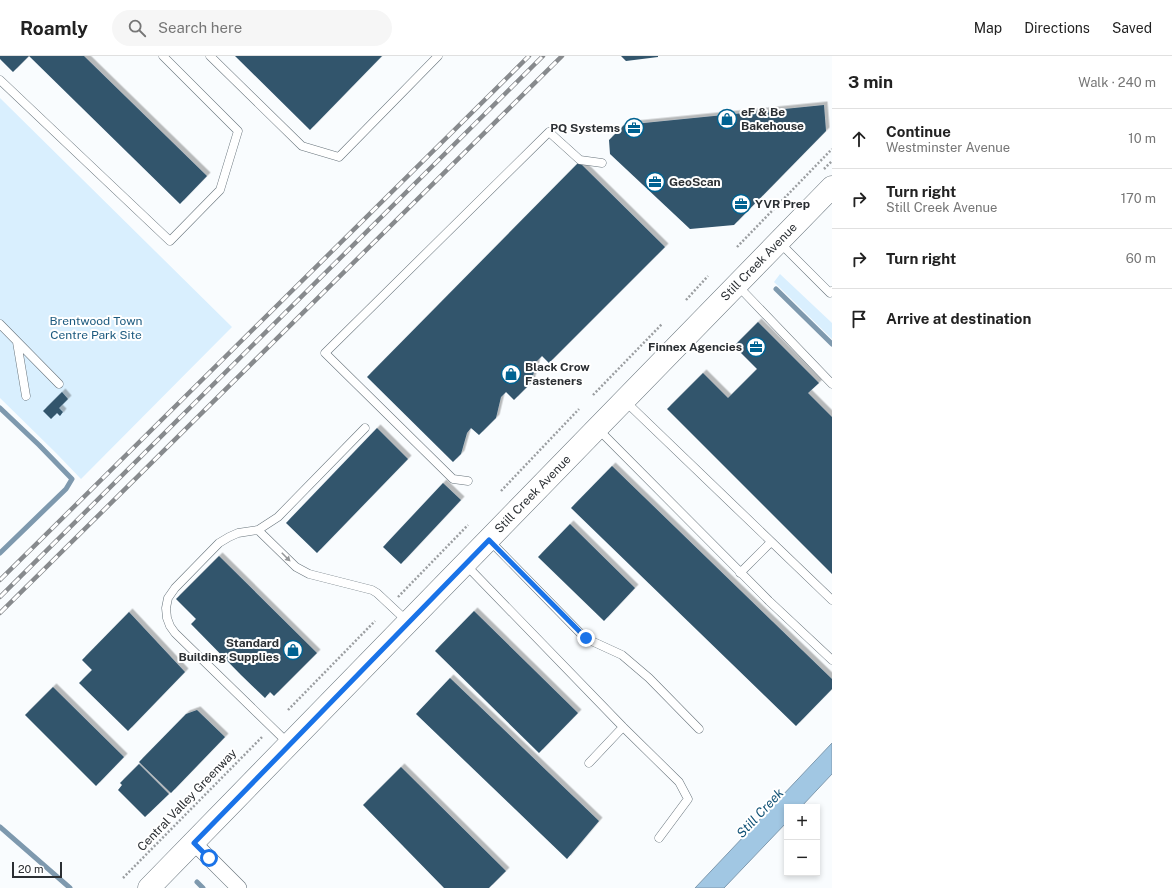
<!DOCTYPE html>
<meta charset="utf-8">
<style>
:root{--surface:#fff;--page:#f6f6f6;--text:#222;--muted:#767676;--line:#e0e0e0}
body{margin:0;font-family:"Public Sans",sans-serif;background:var(--page);color:var(--text)}
.controls{position:absolute;right:12px;bottom:12px;display:grid;overflow:hidden;border-radius:0px;box-shadow:0 2px 6px #0003}
.controls button{width:36px;height:36px;display:grid;place-items:center;padding:0;border:0;border-bottom:1px solid var(--line);background:var(--surface);color:var(--text);font:20px sans-serif}
.scale{position:absolute;left:12px;bottom:10px;width:50px;box-sizing:border-box;padding-left:4px;border:2px solid #2b2f33;border-top:0;font-size:11px;line-height:14px;white-space:nowrap;color:#2b2f33;-webkit-text-stroke:3px #fff;paint-order:stroke}
.stop{position:absolute;width:12px;height:12px;margin:-9px;border:3px solid #1a73e8;border-radius:50%;background:#fff}
.stop.end{background:#1a73e8;border-color:#fff;box-shadow:0 1px 4px #0008}
.list{margin:0;padding:0;list-style:none}
h2{display:flex;justify-content:space-between;align-items:center;height:52px;margin:0;padding:0 16px;font-size:17px}
h2 small{font-size:13px;font-weight:400;color:var(--muted)}
.list li{display:grid;grid-template-columns:26px 1fr auto;gap:12px;align-items:center;box-sizing:border-box;height:60px;padding:0 16px;border-top:1px solid var(--line)}
.list b{display:block;font-size:15px;white-space:nowrap}
.list p{margin:0;font-size:13px;white-space:nowrap;color:var(--muted)}
.list em{font-size:13px;font-style:normal;color:var(--muted)}
.icon{flex:none;width:22px;height:22px;fill:none;stroke:currentColor;stroke-width:2;stroke-linecap:round;stroke-linejoin:round}
.map{position:relative;flex:none;width:832px;height:832px;overflow:hidden}
header{display:flex;align-items:center;gap:24px;box-sizing:border-box;height:56px;padding:0 20px;background:var(--surface);border-bottom:1px solid var(--line)}
header strong{font-size:19px}
nav{display:flex;gap:22px;margin-inline-start:auto;font-size:14px}
.search{width:280px;height:36px;background:var(--page);display:flex;align-items:center;gap:10px;box-sizing:border-box;padding:0 14px;border-radius:22px;color:var(--muted);font-size:15px}
main{display:flex}
aside{flex:1;background:var(--surface)}
.map>svg:first-child{display:block}
</style>
<header>
<strong>Roamly</strong>
<div class="search"><svg class="icon" aria-label="search" viewBox="0 0 24 24"><circle cx="10" cy="10" r="6"/><path d="M15 15l6 6"/></svg>Search here</div>
<nav><a>Map</a><a>Directions</a><a>Saved</a></nav>
</header>
<main>
<div class="map">
<svg width="832" height="832" viewBox="0 0 832 832">
<defs>
<filter id="shadow"><feDropShadow dx="3.5" dy="-3.5" stdDeviation="0" flood-color="#0004"/></filter>
</defs>
<rect width="100%" height="100%" fill="#f9fcfe"/>
<path fill="#d9effe" d="M0,42L232,271L81,423L56,397L0,342Z
M780,218L832,267V283L774,226Z"/>
<path fill="#a1c7e3" stroke="#7e99ae" d="M832,687V718L801,751H787V766L724,832H695Z"/>
<g fill="none" stroke-linecap="round" stroke-linejoin="round">
<path stroke="#7e99ae" stroke-width="5" d="M776,233L832,288
M0,352L39,389L72,423L66,433L0,497
M0,771L70,832
M197,826L203,832"/>
</g>
<path fill="#31546c" filter="url(#shadow)" d="M0,0H29L13,16L0,3Z
M29,0H84L207,120L180,148Z
M235,0H382L310,74Z
M621,0H658V1L626,5Z
M824,49L826,75L734,169L690,173L610,98L609,84L624,69Z
M579,106L665,191L549,307L542,300L537,305L531,327L514,344L506,336L501,341L496,362L479,379L471,372L467,377L461,398L453,406L367,321Z
M758,266L819,327L808,337L832,361V518L667,353L703,317L728,342L757,313L734,290Z
M62,336L68,343L59,352L63,356L60,360L57,357L51,363L43,355Z
M377,372L408,403L317,497L286,467Z
M612,410L832,623V633L796,670L571,452Z
M443,427L461,444L401,508L383,491Z
M570,468L635,532L604,565L538,501Z
M219,500L317,597L274,640L270,636L265,642L241,619L191,568L196,563L176,543Z
M474,555L578,657L539,697L435,595Z
M129,556L185,616L128,675L79,627L92,614L82,604Z
M450,622L599,765L567,803L416,658Z
M53,631L124,701L96,730L25,659Z
M197,654L225,681L171,737L139,706L186,658Z
M139,708L169,738L145,761L118,734L122,729L120,727Z
M401,711L506,815L489,832H444L363,749Z"/>
<g fill="none" stroke-linecap="round" stroke-linejoin="round">
<defs>
<path id="lane" d="M210,0L302,90L339,101L438,0
M0,24L170,185L220,134L238,75L163,0
M779,186L830,237L832,235
M737,229L832,328
M0,268L59,328
M17,286L26,340
M625,345L832,544
M598,373L769,545L832,604
M468,425L453,423L325,297L549,76L580,104L602,107
M258,474L296,511L309,518L372,534L377,537L408,566
M489,484L585,582L622,599L649,622L699,673
M465,508L623,671L679,726L688,743L659,782
M740,517L771,486
M289,688L175,577L170,570L167,562L166,552L168,542L175,532L219,487L229,481L238,477L258,474L278,461L365,372
M589,707L623,671"/>
<path id="street" d="M194,787L239,832"/>
<g id="secondary">
<path id="s1" d="M149,832L832,131"/>
</g>
</defs>
<use href="#lane" stroke="#67737b" stroke-width="9"/>
<use href="#street" stroke="#67737b" stroke-width="16"/>
<use href="#secondary" stroke="#67737b" stroke-width="23"/>
<path stroke="#9b9ea1" stroke-width="2.5" stroke-dasharray="2 2" stroke-linecap="butt" d="M824,113L832,105
M737,191L832,93
M686,244L708,220
M593,339L662,268
M501,435L579,353
M398,541L468,469
M288,654L375,565
M123,822L263,680"/>
<use href="#lane" stroke="#fff" stroke-width="8"/>
<use href="#street" stroke="#fff" stroke-width="15"/>
<use href="#secondary" stroke="#fff" stroke-width="22"/>
<defs>
<path id="rail" d="M0,524L529,0
M0,541L543,0
M0,557L562,0"/>
</defs>
<use href="#rail" stroke="#878a8d" stroke-width="4.5"/>
<use href="#rail" stroke="#fff" stroke-width="3" stroke-dasharray="9" stroke-linecap="butt"/>
</g>
<defs><path id="oneway-solid" d="M-6-.8H1V-3.2L6.5 0L1 3.2V.8H-6Z"/></defs>
<use fill="#959799" href="#oneway-solid" transform="translate(286 501) rotate(45)"/>
<g fill="none" stroke-linecap="round" stroke-linejoin="round">
<path stroke="#1a73e8" stroke-width="5" d="M209,802L194,787L489,484L586,582"/>
</g>
<defs>
<symbol id="shop-ring" viewBox="-11 -11 22 22"><circle r="9.5" fill="#fff" stroke="#006291" stroke-width="1.5"/><path d="M-5-2.5h2.3a2.7 3.5 0 0 1 5.4 0H5L5.5 6h-11ZM-1.5-2.5h3a1.5 2.3 0 0 0-3 0Z" fill="#006291"/></symbol>
<symbol id="office-ring" viewBox="-11 -11 22 22"><circle r="9.5" fill="#fff" stroke="#006291" stroke-width="1.5"/><path d="M-6-3h4V-5.5h4V-3h4V5H-6ZM-1-4.5V-3h2v-1.5ZM-6 0V1H6V0Z" fill="#006291"/></symbol>
</defs>
<g fill-rule="evenodd">
<use href="#shop-ring" x="716" y="52" width="22" height="22"/>
<use href="#office-ring" x="623" y="61" width="22" height="22"/>
<use href="#office-ring" x="644" y="115" width="22" height="22"/>
<use href="#office-ring" x="730" y="137" width="22" height="22"/>
<use href="#office-ring" x="745" y="280" width="22" height="22"/>
<use href="#shop-ring" x="500" y="307" width="22" height="22"/>
<use href="#shop-ring" x="282" y="583" width="22" height="22"/>
</g>
<g text-anchor="middle" dominant-baseline="central" stroke-width="4" stroke-linejoin="round" paint-order="stroke">
<g font-size="12" font-weight="bold" fill="#2b2f33" stroke="#fff" text-anchor="start">
<text x="741" y="56">eF &amp; Be<tspan x="741" dy="14">Bakehouse</tspan></text>
<text x="620" y="72" text-anchor="end">PQ Systems</text>
<text x="669" y="126">GeoScan</text>
<text x="755" y="148">YVR Prep</text>
<text x="742" y="291" text-anchor="end">Finnex Agencies</text>
<text x="525" y="311">Black Crow<tspan x="525" dy="14">Fasteners</tspan></text>
<text x="279" y="587" text-anchor="end">Standard<tspan x="279" dy="14">Building Supplies</tspan></text>
</g>
<g font-size="12" fill="#2b2f33" stroke="#fff">
<text stroke="none"><textPath href="#s1" startOffset="874">Still Creek Avenue</textPath></text>
<text stroke="none"><textPath href="#s1" startOffset="550">Still Creek Avenue</textPath></text>
<text transform="translate(187 744) rotate(-46)">Central Valley Greenway</text>
</g>
<g font-size="12" fill="#1c5a7f" stroke="#fff">
<text x="96" y="265">Brentwood Town<tspan x="96" dy="14">Centre Park Site</tspan></text>
</g>
<g font-size="13" font-style="italic" fill="#115276" stroke="#fff">
<text transform="translate(760 757) rotate(-47)">Still Creek</text>
</g>
</g>
</svg>
<div class="controls">
<button>+</button>
<button>−</button>
</div>
<div class="scale">20 m</div>
<div class="stop" style="left:209px;top:802px"></div>
<div class="stop end" style="left:586px;top:582px"></div>
</div>
<aside>
<h2>3 min<small>Walk · 240 m</small></h2>
<ul class="list">
<li><svg class="icon" aria-label="ahead" viewBox="0 0 24 24"><path d="M12 20V5M6 11l6-6 6 6"/></svg><div><b>Continue</b><p>Westminster Avenue</p></div><em>10 m</em></li>
<li><svg class="icon" aria-label="right" viewBox="0 0 24 24"><path d="M7 20v-9h11M14 6l5 5-5 5"/></svg><div><b>Turn right</b><p>Still Creek Avenue</p></div><em>170 m</em></li>
<li><svg class="icon" aria-label="right" viewBox="0 0 24 24"><path d="M7 20v-9h11M14 6l5 5-5 5"/></svg><div><b>Turn right</b></div><em>60 m</em></li>
<li><svg class="icon" aria-label="arrive" viewBox="0 0 24 24"><path d="M6 21V4h12l-3 4 3 4H6"/></svg><div><b>Arrive at destination</b></div></li>
</ul>
</aside>
</main>
